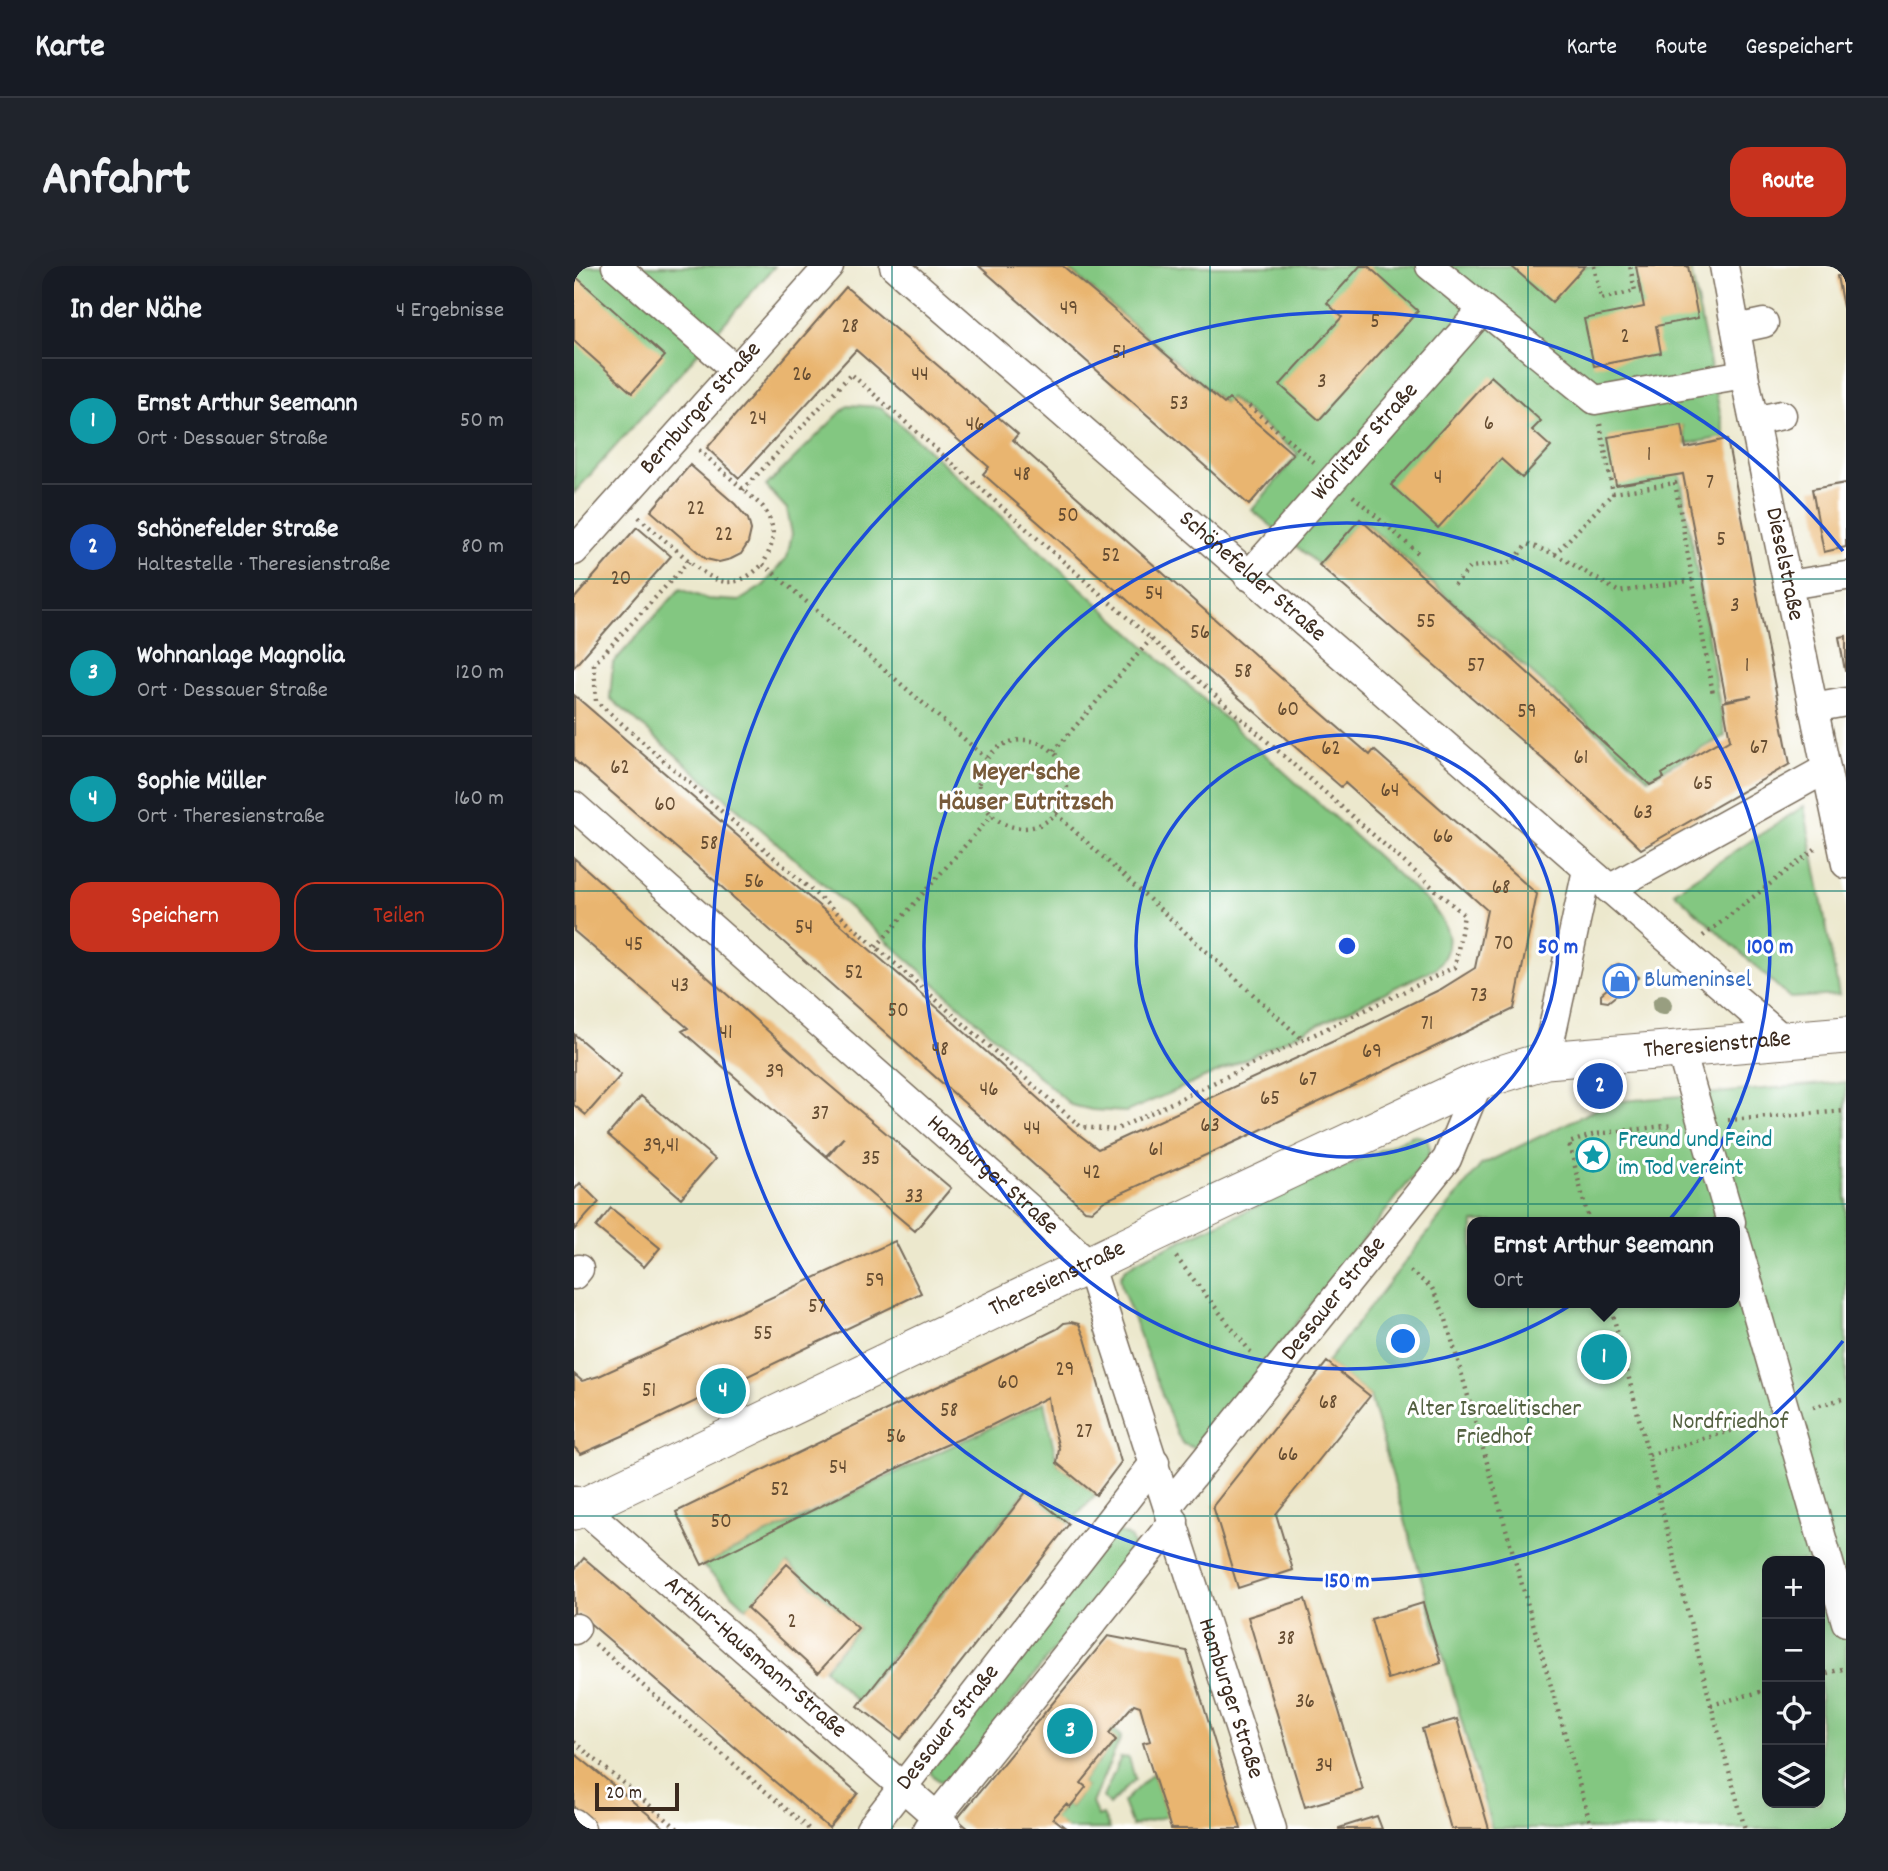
<!DOCTYPE html>
<html lang="de">
<meta charset="utf-8">
<style>
:root{--surface:#171b24;--page:#20242c;--text:#f1f3f6;--muted:#9ea1a6;--line:#363941;--accent:#c8321e}
body{margin:0;font-family:Dekko,sans-serif;background:var(--page);color:var(--text)}
.controls{position:absolute;right:21px;bottom:21px;display:grid;overflow:hidden;border-radius:14px;box-shadow:0 7px 28px #0002}
.controls button{width:63px;height:63px;display:grid;place-items:center;padding:0;border:0;border-bottom:2px solid var(--line);background:var(--surface);color:var(--text);font:35px sans-serif}
.scale{position:absolute;left:21px;bottom:18px;width:84px;box-sizing:border-box;padding-left:7px;border:4px solid #3b2a1e;border-top:0;font-size:19px;line-height:24px;white-space:nowrap;color:#3b2a1e;-webkit-text-stroke:5px #fff;paint-order:stroke}
.you{position:absolute;left:830px;top:1076px;width:24px;height:24px;margin:-18px;border:5px solid #fff;border-radius:50%;background:#1a73e8;box-shadow:0 0 0 10px #1a73e833}
.badge{display:grid;place-items:center;width:46px;height:46px;border-radius:50%;background:var(--accent);color:#fff;font-size:23px;font-weight:700}
.pin{position:absolute;translate:-50% -50%;border:4px solid #fff;box-shadow:0 2px 7px #0006}
.popup{position:absolute;left:893px;top:951px;width:273px;height:91px;box-sizing:border-box;display:grid;place-content:center;border-radius:14px;background:var(--surface);filter:drop-shadow(0 2px 5px #0005);font-size:23px;white-space:nowrap;color:var(--muted)}
.popup b{font-size:26px;color:var(--text)}
.popup::after{content:'';position:absolute;left:50%;top:100%;margin-left:-14px;border:14px solid transparent;border-top-color:var(--surface)}
.list{margin:0;padding:0;list-style:none}
h2{display:flex;justify-content:space-between;align-items:center;height:91px;margin:0;padding:0 28px;font-size:30px}
h2 small{font-size:23px;font-weight:400;color:var(--muted)}
.list li{display:grid;grid-template-columns:46px 1fr auto;gap:21px;align-items:center;box-sizing:border-box;height:126px;padding:0 28px;border-top:2px solid var(--line)}
.list b{display:block;font-size:26px;white-space:nowrap}
.list p{margin:0;font-size:23px;white-space:nowrap;color:var(--muted)}
.list em{font-size:23px;font-style:normal;color:var(--muted)}
.actions{display:flex;gap:14px;padding:21px 28px}
.actions a{flex:1;padding:16px 0;border:2px solid var(--accent);border-radius:21px;text-align:center;font-size:24px;color:var(--accent)}
.actions .main{background:var(--accent);color:#fff}
.icon{flex:none;width:38px;height:38px;fill:none;stroke:currentColor;stroke-width:2;stroke-linecap:round;stroke-linejoin:round}
.map{position:relative;flex:none;width:1272px;height:1563px;overflow:hidden;border-radius:21px}
header{display:flex;align-items:center;gap:42px;box-sizing:border-box;height:98px;padding:0 35px;background:var(--surface);border-bottom:2px solid var(--line)}
header strong{font-size:33px}
nav{display:flex;gap:38px;margin-inline-start:auto;font-size:24px}
.intro{display:flex;align-items:center;justify-content:space-between;box-sizing:border-box;height:168px;padding:0 42px}
h1{margin:0;font-size:49px}
.button{padding:18px 32px;border-radius:21px;background:var(--accent);color:#fff;font-size:24px;font-weight:700}
main{display:flex;gap:42px;padding:0 42px}
aside{flex:1;background:var(--surface);border-radius:21px;box-shadow:0 7px 28px #0002}
.map>svg:first-child{display:block}
</style>
<header>
<strong>Karte</strong>
<nav><a>Karte</a><a>Route</a><a>Gespeichert</a></nav>
</header>
<div class="intro"><h1>Anfahrt</h1><a class="button">Route</a></div>
<main>
<aside>
<h2>In der Nähe<small>4 Ergebnisse</small></h2>
<ul class="list">
<li><span class="badge" style="background:#0f9aa8">1</span><div><b>Ernst Arthur Seemann</b><p>Ort · Dessauer Straße</p></div><em>50 m</em></li>
<li><span class="badge" style="background:#1a4fb4">2</span><div><b>Schönefelder Straße</b><p>Haltestelle · Theresienstraße</p></div><em>80 m</em></li>
<li><span class="badge" style="background:#0f9aa8">3</span><div><b>Wohnanlage Magnolia</b><p>Ort · Dessauer Straße</p></div><em>120 m</em></li>
<li><span class="badge" style="background:#0f9aa8">4</span><div><b>Sophie Müller</b><p>Ort · Theresienstraße</p></div><em>160 m</em></li>
</ul>
<div class="actions"><a class="main">Speichern</a><a>Teilen</a></div>
</aside>
<div class="map">
<svg width="1272" height="1563" viewBox="0 0 1272 1563">
<rect width="100%" height="100%" fill="#fff"/>
<filter id="ink" filterUnits="userSpaceOnUse"><feTurbulence type="fractalNoise" baseFrequency=".0143" numOctaves="2"/><feDisplacementMap in="SourceGraphic" scale="14" xChannelSelector="R" yChannelSelector="G"/><feConvolveMatrix kernelMatrix="1 2 1 2 8 2 1 2 1" color-interpolation-filters="sRGB"/></filter>
<filter id="wash" filterUnits="userSpaceOnUse"><feTurbulence type="fractalNoise" baseFrequency=".00686" numOctaves="4" result="noise"/><feDisplacementMap in="SourceGraphic" scale="28" xChannelSelector="R" yChannelSelector="G"/><feGaussianBlur stdDeviation="1.57" result="paint"/><feColorMatrix in="noise" values="0 0 0 0 0 0 0 0 0 0 0 0 0 0 0 0 0 1.4 0 .05"/><feComposite in="paint" operator="in"/></filter>
<g filter="url(#wash)">
<rect width="100%" height="100%" fill="#ece8cd"/>
<path fill="#83c781" stroke="#5f7850" stroke-width="2" fill-rule="evenodd" d="M0,0H201L0,227Z
M491,0H1116L1151,171L1112,178L1108,159L1106,207L1151,470L1074,512L787,253L745,299L678,244L724,188L656,132L651,138Z
M274,139L307,141L856,638C874,660 884,678 862,702L644,806L552,846L518,844L497,839L195,570L36,432L39,397L106,323L133,333L165,335L190,319L213,291L218,268L213,243L192,220Z
M1230,540L1265,729L1216,732L1100,626Z
M1272,816V1563H918L796,1130L753,1096L907,899L1037,836ZM899,956H1161V1037H899ZM1193,1295H1246V1537H1193Z
M839,869L853,872L856,883L853,893L631,1173L621,1182L609,1178L603,1168L548,1022L546,1011L551,1003L567,993Z
M470,1136L483,1197L522,1229L495,1258L452,1225L282,1435L250,1403L284,1362L214,1298L173,1342L128,1299Z
M541,1266C553,1268 558,1270 560,1282L377,1515H365L357,1508L356,1499Z
M539,1463L547,1471L518,1537L524,1551L529,1549L536,1563H493L479,1553L492,1538L496,1541L512,1521L507,1517L542,1474L535,1467Z
M547,1491L555,1492L561,1513L535,1539L529,1531Z
M579,1507L593,1550L558,1560L549,1536Z"/>
<g id="blocks">
<path fill="#e9b56f" d="M405,0H489L650,138L655,133L719,188L675,239Z
M786,0H794L844,45L745,154L706,119L768,51L753,37Z
M937,0H1011L978,36Z
M1062,0H1114L1124,52L1082,60L1087,87L1020,100L1010,53L1070,41Z
M0,9L91,90L58,127L0,75Z
M1272,9V40L1269,41L1263,10Z
M272,21L444,168L439,174L706,411L796,489L800,484L963,628L940,743L676,869L530,935L518,945L511,944L142,616L0,494V429L366,744L499,864L524,883L760,775L867,723L901,702L913,644L771,517L767,521L409,208L415,201L282,84L165,212L133,182Z
M917,110L967,155L958,164L977,181L948,212L927,193L864,262L817,219Z
M1108,159L1112,182L1153,173L1216,498L1067,583L1017,535L745,299L786,253L1076,519L1090,512L1088,508L1144,476L1146,480L1156,474L1149,436L1178,430L1152,434L1109,208L1042,219L1034,171Z
M116,199L161,238L174,253L177,264L174,277L167,288L157,293L145,296L132,293L77,245Z
M1272,217V281L1250,286L1238,223Z
M63,261L97,290L0,401V333Z
M1272,370V405H1271L1265,371Z
M0,592L241,807L377,922L341,965L253,891L270,871L252,890L108,765L114,762L0,665Z
M1045,698L1065,711L1034,736L1027,735V728L1034,722L1032,717V708L1038,701Z
M0,768L47,809L12,849L0,839Z
M67,830L141,893L107,932L34,869Z
M6,917L25,936L0,964V924Z
M37,942L86,982L70,1001L22,961Z
M321,975L347,1027L53,1168L7,1188L0,1181V1108L8,1115L25,1110Z
M497,1056L505,1058L511,1072L547,1196L522,1229L483,1197L485,1182L477,1152L474,1131L418,1159L358,1185L128,1299L102,1246L333,1134L392,1108L483,1063L490,1057Z
M753,1096L796,1130L702,1248L719,1304L664,1322L639,1240Z
M453,1225L495,1258L327,1473L284,1440Z
M10,1292L284,1527L255,1562L4,1347L0,1351V1304Z
M213,1298L284,1362L244,1407L173,1342Z
M731,1333L789,1524L731,1541L674,1351Z
M849,1337L867,1397L814,1413L797,1353Z
M534,1370L613,1385L667,1563H597L569,1477L576,1475L566,1440L560,1438L535,1467L542,1474L507,1517L512,1521L496,1541L492,1538L479,1552L493,1563H395L383,1553Z
M883,1453L915,1563H877L848,1463Z
M0,1487L16,1500L92,1563H16L0,1549Z
M803,1550L808,1563H765V1562Z"/>
</g>
</g>
<g filter="url(#ink)">
<use href="#blocks" fill-opacity="0" stroke="#796c5b" stroke-width="2"/>
<g fill="none" stroke-linecap="round" stroke-linejoin="round">
<defs>
<g id="minor">
<path d="M42,0L162,104"/>
<path id="s1" d="M320,0L1210,774"/>
<path d="M856,0L1021,134L1170,108"/>
<path id="s2" d="M1150,0L1170,108L1272,598"/>
<path d="M1162,63L1190,57"/>
<path d="M1180,155L1208,149"/>
<path id="s3" d="M0,285L255,0"/>
<path id="s4" d="M674,310L909,43"/>
<path d="M1214,319L1272,310"/>
<path d="M1239,442L1272,436"/>
<path id="s5" d="M0,540L456,943L515,998L698,1563"/>
<path d="M1035,623L1252,503"/>
<path d="M1106,782L1157,956"/>
<path d="M972,794L1013,604"/>
<path d="M1161,971L1272,1356"/>
<path d="M0,1009L5,1003"/>
<path id="s6" d="M0,1234L362,1550L374,1563"/>
<path id="s7" d="M595,1239L873,893L905,815"/>
<path d="M0,1364L2,1362"/>
<path d="M0,1557L7,1563"/>
<path id="s8" d="M296,1563L581,1196"/>
<path d="M353,1563L600,1255"/>
</g>
<g id="major">
<path id="s9" d="M0,1245L583,966L905,815L972,794L1272,769"/>
</g>
</defs>
<use href="#minor" stroke="#796c5b" stroke-width="31"/>
<use href="#major" stroke="#796c5b" stroke-width="39"/>
<path stroke="#796c5b" stroke-width="4.5" stroke-dasharray="2 5" stroke-linecap="butt" d="M1020,0L1027,33L1061,25L1056,0
M675,140L740,196
M1026,158L1039,227L1101,217L1139,428
M125,184L189,241C203,262 201,276 189,298L412,492
M779,230L844,287
M65,251C78,264 92,275 106,287C135,313 156,331 189,298
M981,288L1045,326L1119,314
M115,295L20,398L22,435L507,861L541,864L881,701L890,649L277,108L169,224
M880,319L897,301L939,296L953,278L981,288L1039,227
M405 518a44 44 0 1 1 88 0a44 44 0 1 1-88 0Z
M480,485L577,373
M482,548L729,774
M1129,670L1241,583
M302,681L418,549
M1154,854L1272,845
M1015,956L995,877L1021,868L1100,859
M602,991L679,1089
M836,1005L858,1022L871,1050L1018,1563
M1036,1037L1137,1439L1171,1563
M1239,1141L1272,1132
M1075,1189L1187,1156
M21,1378L235,1563
M1246,1409L1272,1402
M1137,1439L1193,1424
M0,1476L104,1563"/>
<use href="#minor" stroke="#fff" stroke-width="28"/>
<use href="#major" stroke="#fff" stroke-width="37"/>
</g>
<circle fill="#989e80" cx="1088" cy="739" r="10"/>
</g>
<path fill="none" stroke="#0f766e" stroke-width="2" stroke-opacity="0.55" d="M318,0V1563M636,0V1563M954,0V1563M0,313H1272M0,625H1272M0,938H1272M0,1250H1272"/>
<g fill="none" stroke="#1d4ed8" stroke-width="3.5">
<circle cx="773" cy="680" r="211"/>
<circle cx="773" cy="680" r="423"/>
<path d="M1269 1075A634 634 0 1 1 1269 285"/>
</g>
<defs>
<symbol id="shop-ring" viewBox="-11 -11 22 22"><circle r="9.5" fill="#fff" stroke="#3f7fe0" stroke-width="1.5"/><path d="M-5-2.5h2.3a2.7 3.5 0 0 1 5.4 0H5L5.5 6h-11ZM-1.5-2.5h3a1.5 2.3 0 0 0-3 0Z" fill="#3f7fe0"/></symbol>
<symbol id="sight-ring" viewBox="-11 -11 22 22"><circle r="9.5" fill="#fff" stroke="#0f9aa8" stroke-width="1.5"/><path d="M0-6L1.8-2.2L6-1.7L2.9 1.2L3.7 5.4L0 3.3L-3.7 5.4L-2.9 1.2L-6-1.7L-1.8-2.2Z" fill="#0f9aa8"/></symbol>
</defs>
<g fill-rule="evenodd">
<use href="#shop-ring" x="1027" y="696" width="38" height="38"/>
<use href="#sight-ring" x="1000" y="870" width="38" height="38"/>
</g>
<g text-anchor="middle" dominant-baseline="central" stroke-width="6" stroke-linejoin="round" paint-order="stroke">
<g font-size="21" fill="#664d32">
<text x="495" y="44">49</text>
<text x="801" y="57">5</text>
<text x="276" y="62">28</text>
<text x="1051" y="72">2</text>
<text x="545" y="88">51</text>
<text x="228" y="110">26</text>
<text x="346" y="110">44</text>
<text x="748" y="117">3</text>
<text x="605" y="139">53</text>
<text x="184" y="154">24</text>
<text x="915" y="159">6</text>
<text x="401" y="160">46</text>
<text x="1075" y="190">1</text>
<text x="448" y="210">48</text>
<text x="864" y="213">4</text>
<text x="1136" y="218">7</text>
<text x="122" y="244">22</text>
<text x="494" y="251">50</text>
<text x="150" y="270">22</text>
<text x="1147" y="275">5</text>
<text x="537" y="291">52</text>
<text x="47" y="314">20</text>
<text x="580" y="329">54</text>
<text x="1161" y="341">3</text>
<text x="852" y="357">55</text>
<text x="626" y="368">56</text>
<text x="902" y="401">57</text>
<text x="1173" y="401">1</text>
<text x="669" y="407">58</text>
<text x="714" y="445">60</text>
<text x="953" y="447">59</text>
<text x="1185" y="483">67</text>
<text x="757" y="484">62</text>
<text x="1007" y="493">61</text>
<text x="46" y="503">62</text>
<text x="1129" y="519">65</text>
<text x="816" y="526">64</text>
<text x="91" y="540">60</text>
<text x="1069" y="548">63</text>
<text x="869" y="572">66</text>
<text x="135" y="579">58</text>
<text x="180" y="617">56</text>
<text x="927" y="623">68</text>
<text x="230" y="663">54</text>
<text x="930" y="679">70</text>
<text x="60" y="680">45</text>
<text x="280" y="708">52</text>
<text x="106" y="721">43</text>
<text x="905" y="731">73</text>
<text x="324" y="746">50</text>
<text x="853" y="759">71</text>
<text x="152" y="768">41</text>
<text x="366" y="785">48</text>
<text x="798" y="787">69</text>
<text x="201" y="807">39</text>
<text x="734" y="815">67</text>
<text x="415" y="825">46</text>
<text x="696" y="834">65</text>
<text x="246" y="849">37</text>
<text x="636" y="861">63</text>
<text x="458" y="864">44</text>
<text x="87" y="881">39,41</text>
<text x="582" y="885">61</text>
<text x="297" y="894">35</text>
<text x="518" y="908">42</text>
<text x="340" y="932">33</text>
<text x="301" y="1016">59</text>
<text x="243" y="1042">57</text>
<text x="189" y="1069">55</text>
<text x="491" y="1105">29</text>
<text x="434" y="1118">60</text>
<text x="75" y="1126">51</text>
<text x="754" y="1138">68</text>
<text x="375" y="1146">58</text>
<text x="510" y="1167">27</text>
<text x="322" y="1172">56</text>
<text x="714" y="1190">66</text>
<text x="264" y="1203">54</text>
<text x="206" y="1225">52</text>
<text x="147" y="1257">50</text>
<text x="218" y="1357">2</text>
<text x="712" y="1374">38</text>
<text x="731" y="1437">36</text>
<text x="750" y="1501">34</text>
</g>
<g font-size="24" fill="#3b2a1e" stroke="#fff">
<text stroke="none"><textPath href="#s3" startOffset="191">Bernburger Straße</textPath></text>
<text stroke="none"><textPath href="#s4" startOffset="178">Wörlitzer Straße</textPath></text>
<text stroke="none"><textPath href="#s2" startOffset="304">Dieselstraße</textPath></text>
<text stroke="none"><textPath href="#s1" startOffset="474">Schönefelder Straße</textPath></text>
<text stroke="none"><textPath href="#s9" startOffset="1244">Theresienstraße</textPath></text>
<text stroke="none"><textPath href="#s5" startOffset="558">Hamburger Straße</textPath></text>
<text stroke="none"><textPath href="#s9" startOffset="536">Theresienstraße</textPath></text>
<text stroke="none"><textPath href="#s7" startOffset="264">Dessauer Straße</textPath></text>
<text stroke="none"><textPath href="#s6" startOffset="240">Arthur-Hausmann-Straße</textPath></text>
<text stroke="none"><textPath href="#s5" startOffset="1146">Hamburger Straße</textPath></text>
<text stroke="none"><textPath href="#s8" startOffset="128">Dessauer Straße</textPath></text>
</g>
<g font-size="24" fill="#366cbe" stroke="#fff" text-anchor="start">
<text x="1070" y="715">Blumeninsel</text>
</g>
<g font-size="24" fill="#0d838f" stroke="#fff" text-anchor="start">
<text x="1044" y="875">Freund und Feind<tspan x="1044" dy="28">im Tod vereint</tspan></text>
</g>
<g font-size="24" fill="#546141" stroke="#fff">
<text x="920" y="1144">Alter Israelitischer<tspan x="920" dy="28">Friedhof</tspan></text>
<text x="1156" y="1157">Nordfriedhof</text>
</g>
<g font-size="26" font-weight="bold" fill="#785b3a" stroke="#fff">
<text x="452" y="507">Meyer'sche<tspan x="452" dy="30">Häuser Eutritzsch</tspan></text>
</g>
</g>
<circle cx="773" cy="680" r="10" fill="#1d4ed8" stroke="#fff" stroke-width="3.5"/>
<g font-size="21" text-anchor="middle" font-weight="bold" fill="#1d4ed8" stroke="#fff" stroke-width="6" stroke-linejoin="round" paint-order="stroke">
<text x="984" y="687">50 m</text>
<text x="1196" y="687">100 m</text>
<text x="773" y="1321">150 m</text>
</g>
</svg>
<div class="controls">
<button>+</button>
<button>−</button>
<button><svg class="icon" aria-label="locate" viewBox="0 0 24 24"><circle cx="12" cy="12" r="6"/><path d="M12 2v4M12 18v4M2 12h4M18 12h4"/></svg></button>
<button><svg class="icon" aria-label="layers" viewBox="0 0 24 24"><path d="M12 4l9 5-9 5-9-5zM3 14l9 5 9-5"/></svg></button>
</div>
<div class="scale">20 m</div>
<div class="you"></div>
<div class="pin badge" style="left:1030px;top:1091px;background:#0f9aa8">1</div>
<div class="popup"><b>Ernst Arthur Seemann</b>Ort</div>
<div class="pin badge" style="left:1026px;top:820px;background:#1a4fb4">2</div>
<div class="pin badge" style="left:496px;top:1465px;background:#0f9aa8">3</div>
<div class="pin badge" style="left:149px;top:1125px;background:#0f9aa8">4</div>
</div>
</main>
